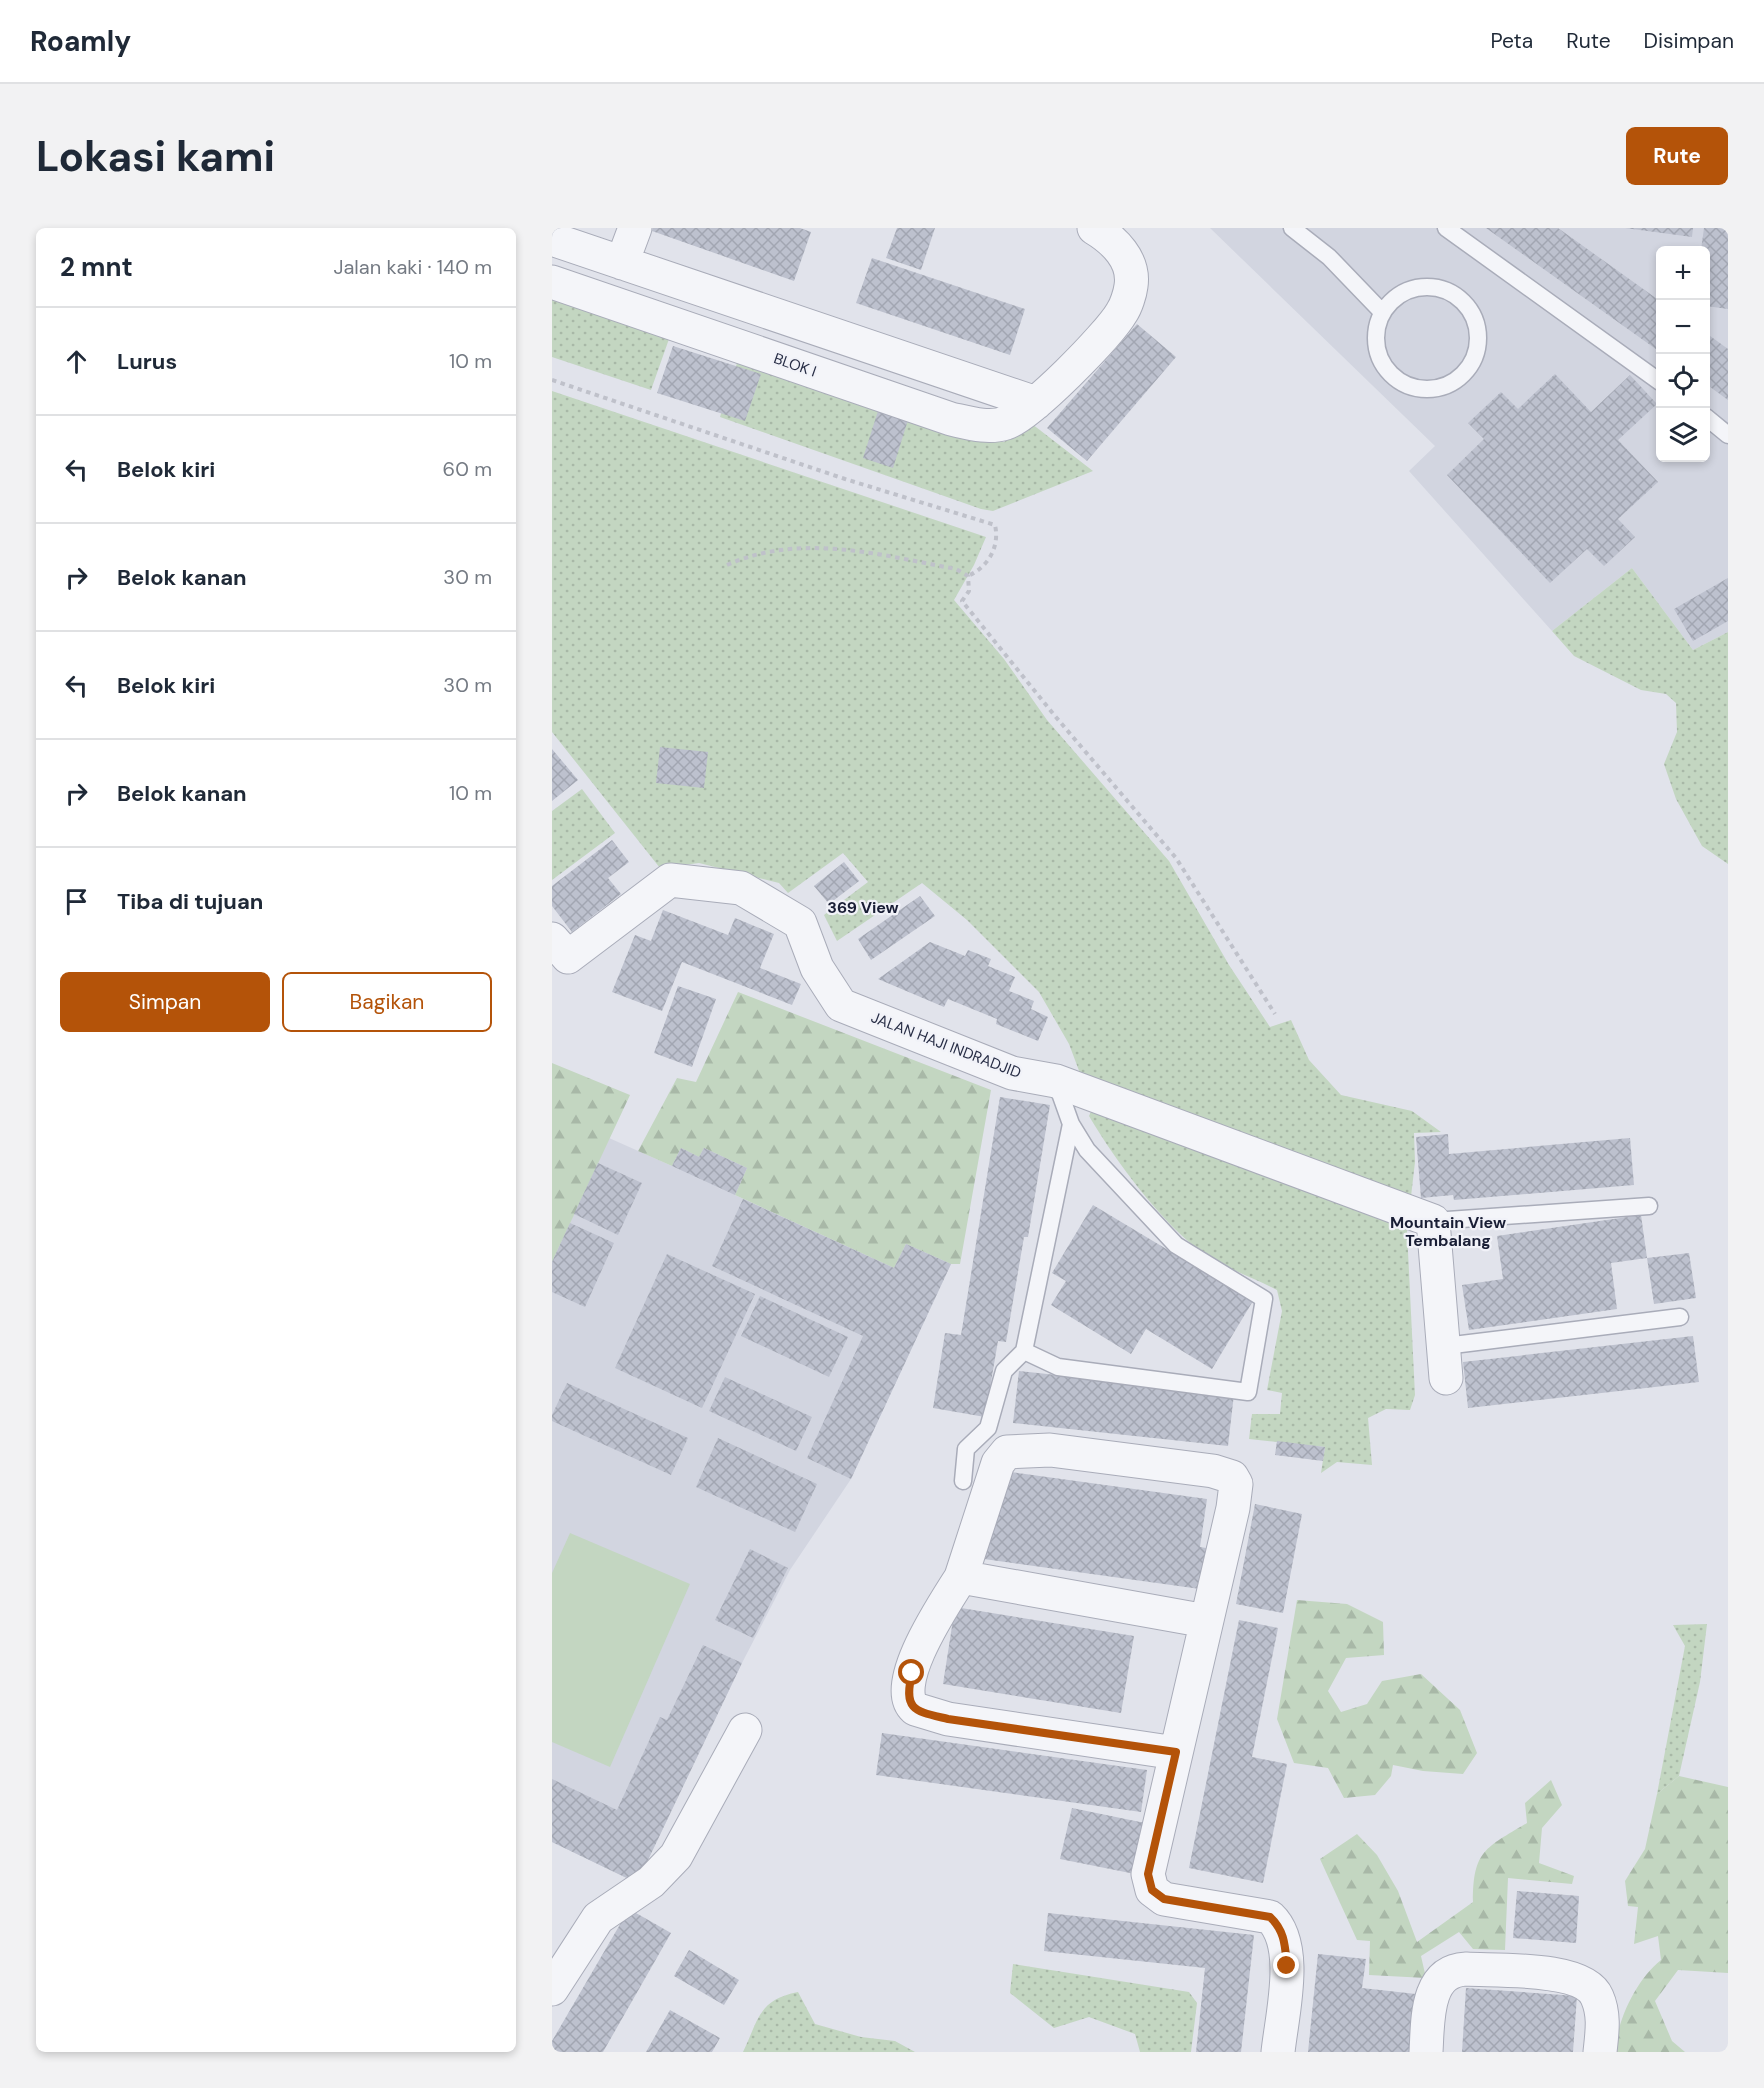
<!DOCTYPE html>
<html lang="id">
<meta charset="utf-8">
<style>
:root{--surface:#fff;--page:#f2f2f3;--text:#1f2937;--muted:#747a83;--line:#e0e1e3;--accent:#b45309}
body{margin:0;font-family:"DM Sans",sans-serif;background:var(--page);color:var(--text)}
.controls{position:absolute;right:18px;top:18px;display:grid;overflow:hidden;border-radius:9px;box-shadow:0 3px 9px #0003}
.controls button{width:54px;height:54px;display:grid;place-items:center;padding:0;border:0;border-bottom:2px solid var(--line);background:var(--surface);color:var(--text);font:30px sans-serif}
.stop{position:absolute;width:18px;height:18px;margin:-14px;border:4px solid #b45309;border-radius:50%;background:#fff}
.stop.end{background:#b45309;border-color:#fff;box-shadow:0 2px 6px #0008}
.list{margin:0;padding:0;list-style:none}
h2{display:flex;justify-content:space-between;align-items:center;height:78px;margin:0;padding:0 24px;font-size:26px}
h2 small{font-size:20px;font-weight:400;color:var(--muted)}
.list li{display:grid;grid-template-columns:39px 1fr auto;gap:18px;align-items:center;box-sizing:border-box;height:108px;padding:0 24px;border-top:2px solid var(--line)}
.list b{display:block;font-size:22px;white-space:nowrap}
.list em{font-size:20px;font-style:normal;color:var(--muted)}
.actions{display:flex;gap:12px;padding:18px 24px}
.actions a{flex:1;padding:14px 0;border:2px solid var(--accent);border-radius:9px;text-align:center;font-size:21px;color:var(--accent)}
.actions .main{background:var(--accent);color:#fff}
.icon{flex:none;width:33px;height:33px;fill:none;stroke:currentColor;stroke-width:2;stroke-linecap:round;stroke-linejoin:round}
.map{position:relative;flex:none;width:1176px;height:1824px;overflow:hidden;border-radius:9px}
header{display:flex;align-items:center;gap:36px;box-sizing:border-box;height:84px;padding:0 30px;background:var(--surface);border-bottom:2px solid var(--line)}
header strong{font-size:28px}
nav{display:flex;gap:33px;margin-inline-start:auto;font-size:21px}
.intro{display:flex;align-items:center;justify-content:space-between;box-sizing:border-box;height:144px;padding:0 36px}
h1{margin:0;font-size:42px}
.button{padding:15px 27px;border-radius:9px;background:var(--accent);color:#fff;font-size:21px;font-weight:700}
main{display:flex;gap:36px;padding:0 36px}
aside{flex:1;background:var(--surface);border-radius:9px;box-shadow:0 3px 9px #0003}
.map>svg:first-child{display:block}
</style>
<header>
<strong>Roamly</strong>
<nav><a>Peta</a><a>Rute</a><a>Disimpan</a></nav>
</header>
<div class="intro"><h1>Lokasi kami</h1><a class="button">Rute</a></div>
<main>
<aside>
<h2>2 mnt<small>Jalan kaki · 140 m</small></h2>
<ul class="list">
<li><svg class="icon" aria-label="ahead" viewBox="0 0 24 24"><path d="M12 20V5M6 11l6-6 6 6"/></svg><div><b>Lurus</b></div><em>10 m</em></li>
<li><svg class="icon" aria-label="left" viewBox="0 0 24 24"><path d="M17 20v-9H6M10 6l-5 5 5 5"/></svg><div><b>Belok kiri</b></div><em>60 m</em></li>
<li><svg class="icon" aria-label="right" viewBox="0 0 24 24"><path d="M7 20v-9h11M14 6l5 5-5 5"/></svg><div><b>Belok kanan</b></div><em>30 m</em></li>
<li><svg class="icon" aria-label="left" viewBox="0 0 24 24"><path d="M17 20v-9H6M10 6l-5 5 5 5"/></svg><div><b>Belok kiri</b></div><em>30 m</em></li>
<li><svg class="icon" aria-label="right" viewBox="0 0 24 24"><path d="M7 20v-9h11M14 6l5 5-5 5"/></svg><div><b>Belok kanan</b></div><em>10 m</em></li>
<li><svg class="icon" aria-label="arrive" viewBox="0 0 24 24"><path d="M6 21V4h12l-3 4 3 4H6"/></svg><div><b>Tiba di tujuan</b></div></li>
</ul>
<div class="actions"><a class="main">Simpan</a><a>Bagikan</a></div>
</aside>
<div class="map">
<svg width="1176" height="1824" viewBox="0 0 1176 1824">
<defs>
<pattern id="grass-dots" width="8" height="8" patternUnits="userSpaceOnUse" patternTransform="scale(1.5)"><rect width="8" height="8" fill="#c3d6c1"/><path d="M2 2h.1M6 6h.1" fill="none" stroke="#a8b8a7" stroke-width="1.8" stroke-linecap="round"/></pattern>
<pattern id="forest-firs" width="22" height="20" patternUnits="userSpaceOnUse" patternTransform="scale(1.5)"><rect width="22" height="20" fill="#c3d6c1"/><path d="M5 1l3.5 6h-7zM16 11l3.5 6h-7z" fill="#a8b8a7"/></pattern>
<pattern id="building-cross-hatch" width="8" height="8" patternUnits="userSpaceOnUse" patternTransform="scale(1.5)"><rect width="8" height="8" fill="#bdc1ce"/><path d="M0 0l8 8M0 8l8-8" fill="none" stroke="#a2a6b2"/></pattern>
</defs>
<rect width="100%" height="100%" fill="#e1e3eb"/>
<path fill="#d2d5e0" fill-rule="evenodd" d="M658,0H1176V404L1141,422L1080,340L1000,403L857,243L883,218ZM1108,22H1154V230H1108Z
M57,910L120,938L129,920H152L195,940L183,967L342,1040L354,1016L399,1036L299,1251L238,1342L190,1435L85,1655L0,1614V1034Z"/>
<path fill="url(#grass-dots)" d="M0,61L452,214L480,196L541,243L441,283L429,281L168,189L185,135L117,111L99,162L0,129Z
M0,163L434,309L422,337L402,372L452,431L495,492L617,633L677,737L718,799L739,792L757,832L789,867L860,883L889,904L862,905L863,934L855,1003L863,1167L858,1182L834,1181L816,1190L820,1237L785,1234L769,1245L773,1219L697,1211L700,1186H728L730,1165L715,1162L730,1083L725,1062C702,1050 673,1040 651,1025C609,995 563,932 537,888L541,880L517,816L487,764L415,692L370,655L285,713L272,687L316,654L291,625L236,665L227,655L147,635L108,640L0,504Z
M1080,340L1141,422L1176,404V636L1150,618L1124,571L1112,536L1125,504L1124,475L1114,466L1089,462L1022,428L1000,403Z
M30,561L63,605L0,652V583Z
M1155,1396L1148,1454L1127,1548L1105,1566L1133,1418L1121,1397Z
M461,1736L637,1764L645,1775L639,1824H588L583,1806L537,1789L502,1800L458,1765Z
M246,1764L263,1796L309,1809L343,1813L363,1824H191C207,1791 206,1772 246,1764Z"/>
<path fill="url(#forest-firs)" d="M186,764L439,862L408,1036H399L354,1016L342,1040L183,967L195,940L152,920L147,929L129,920L120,938L86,923L125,850L144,854Z
M0,835L78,867L0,1034Z
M745,1372L795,1376L831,1394L832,1427L794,1430L776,1463L789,1484L815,1476L830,1453L869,1446L908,1482L925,1525L911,1546L871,1543L841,1537L839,1548L823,1567L792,1570L776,1540L742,1535L725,1491Z
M1127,1548L1176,1559V1745L1126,1742L1103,1773L1120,1813L1133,1824H1063C1065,1792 1084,1752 1109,1732L1106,1708L1082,1716L1086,1679L1076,1678L1073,1653L1093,1621L1105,1566Z
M999,1552L1010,1577L990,1600L987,1635L1022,1648L1020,1656L956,1650L953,1722L921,1721L907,1704L869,1728L874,1750L817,1747L818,1713L805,1712L768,1631L805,1606L825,1627L846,1663L865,1714L921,1674C921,1622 934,1620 975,1595L973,1575Z"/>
<path fill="#c3d6c1" d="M18,1305L138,1356L58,1539L0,1514V1345Z"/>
<path fill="url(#building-cross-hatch)" d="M101,0H248L259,4L242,53L100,3Z
M345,0H383L369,42L334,30Z
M934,0H1006L1108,73V124Z
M1073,0H1141L1140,9Z
M1152,0H1176V81L1154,78V22H1149Z
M320,30L473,81L458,127L304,75Z
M585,96L624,129L535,233L495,200Z
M1154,105L1176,121V172L1154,156Z
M121,118L209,146L193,193L105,165Z
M1003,146L1039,184L1078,147L1105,176L1066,212L1106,254L1066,291L1083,309L1052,338L1035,321L998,355L895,247L932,211L916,195L949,164L966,181Z
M326,183L356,192L341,240L311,230Z
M1176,350V393L1141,413L1122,381Z
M108,519L156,524L152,560L104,555Z
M0,521L26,552L0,573Z
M60,612L77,634L56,650L69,666L20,704L0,678V658Z
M292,634L307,653L277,676L262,658Z
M368,668L383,688L319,732L306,711Z
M111,682L176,707L183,690L222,706L208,740L249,756L240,777L130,734L110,783L60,764L83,707L99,713Z
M378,714L413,728L416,722L439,731L436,738L463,749L457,763L482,773L479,781L496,789L486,813L444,796L445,791L396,771L392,779L326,751Z
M126,758L164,771L140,839L102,825Z
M448,869L498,877L476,1009H472L454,1114L446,1113L433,1189L381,1180L393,1105L409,1107Z
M896,906L897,926L1078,910L1082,957L902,972L901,967L869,970L864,909Z
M129,920L147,929L152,920L195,940L183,967L120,938Z
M46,935L90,955L66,1007L22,986Z
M191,971L342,1040L354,1016L399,1036L299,1251L255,1230L311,1108L160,1038Z
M541,977L701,1073L660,1141L594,1101L579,1126L499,1077L514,1053L500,1045Z
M1089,987L1095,1030L1059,1035L1065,1081L917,1102L910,1057L951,1051L945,1008Z
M18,995L62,1015L33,1079L0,1064V1034Z
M1137,1025L1144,1070L1102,1076L1095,1030Z
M115,1026L203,1066L150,1180L63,1140Z
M208,1068L296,1109L277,1149L189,1108Z
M1141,1108L1147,1154L916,1180L911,1134Z
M467,1143L682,1166L676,1218L461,1195Z
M173,1149L260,1189L244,1223L157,1183Z
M15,1155L136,1210L119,1247L0,1193V1187Z
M166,1210L265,1256L243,1304L144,1259Z
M725,1213L773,1219L771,1233L723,1227Z
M451,1243L655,1271L648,1319L654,1320L648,1361L432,1331Z
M703,1276L750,1286L731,1385L684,1376Z
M198,1321L236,1340L201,1410L163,1392Z
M403,1379L582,1408L569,1485L391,1456Z
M687,1392L726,1400L700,1529L735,1536L711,1655L637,1640Z
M151,1417L190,1435L85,1655L0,1614V1551L65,1582L108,1489L115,1492Z
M330,1505L595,1542L589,1584L324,1547Z
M520,1580L593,1595L583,1646L508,1631Z
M965,1663L1027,1668L1024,1715L961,1710Z
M77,1681L119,1705L51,1824H0V1813Z
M496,1685L702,1707L689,1824H644L653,1740L492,1723Z
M137,1722L187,1752L172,1777L122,1748Z
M766,1726L814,1731L810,1760L864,1766L858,1824H756Z
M914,1760L1025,1768L1021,1824H910Z
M118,1782L168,1810L160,1824H94Z"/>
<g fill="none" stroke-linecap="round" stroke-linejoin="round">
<defs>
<path id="service" d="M740,0L777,29L830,84
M894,0L1108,154
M824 110a51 51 0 1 1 102 0a51 51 0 1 1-102 0Z
M1154,189L1176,207
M504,854L519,896L472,1123L506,1139L696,1164L712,1071L624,1017L535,922L519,896
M881,993L1097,978
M893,1118L1128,1089
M411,1253L414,1221L436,1200L452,1143L472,1123"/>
<path id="minor" d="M0,11L484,175
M70,35L83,0
M0,54L399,191C417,195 436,201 454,195C477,188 557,107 570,84C574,78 578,66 579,58C583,32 562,12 542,0
M0,711L16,729L118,652L189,660L248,695L265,740L289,777L460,845L504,853L881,993L894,1150
M409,1349L446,1235L455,1224L498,1222L661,1243L680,1249L684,1256L681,1280L596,1646L600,1662L612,1671L718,1689C748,1717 730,1786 726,1824
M624,1525L396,1491L363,1481C336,1457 395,1372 409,1349L654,1393
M0,1761L46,1690L99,1654L124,1628L193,1502
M874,1824C876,1793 873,1743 914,1741C945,1743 1032,1738 1045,1769C1053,1787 1050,1805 1048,1824"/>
</defs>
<use href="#service" stroke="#a9acb9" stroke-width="19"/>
<use href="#minor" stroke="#a9acb9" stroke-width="35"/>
<path stroke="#bfc1ca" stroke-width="4" stroke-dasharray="4.5 4.5" stroke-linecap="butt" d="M0,152L293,251L443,297C448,319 436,339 416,348
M175,337C249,304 328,327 404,341L416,348L417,363L410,373L503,488L624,630L723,786"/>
<use href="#service" stroke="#f4f5f9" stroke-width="16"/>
<use href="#minor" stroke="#f4f5f9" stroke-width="33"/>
</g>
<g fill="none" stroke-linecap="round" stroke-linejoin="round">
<path stroke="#b45309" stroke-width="8" d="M360,1445C351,1483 363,1483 396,1491L624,1524L596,1646L600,1662L612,1671L718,1689C733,1703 733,1718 735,1738"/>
</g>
<g text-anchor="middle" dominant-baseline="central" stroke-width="4.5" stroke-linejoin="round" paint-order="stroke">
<g font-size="15" fill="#272d45" stroke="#f1f2f8">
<text transform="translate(243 137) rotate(19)">BLOK I</text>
<text transform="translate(394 817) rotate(21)">JALAN HAJI INDRADJID</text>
</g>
<g font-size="16" font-weight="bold" fill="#191e35" stroke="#f1f2f8">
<text x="311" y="679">369 View</text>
<text x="896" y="994">Mountain View<tspan x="896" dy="18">Tembalang</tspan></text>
</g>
</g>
</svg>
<div class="controls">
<button>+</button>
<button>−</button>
<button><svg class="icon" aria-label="locate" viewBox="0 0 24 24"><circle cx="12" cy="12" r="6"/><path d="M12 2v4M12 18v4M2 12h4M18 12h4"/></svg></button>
<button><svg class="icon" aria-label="layers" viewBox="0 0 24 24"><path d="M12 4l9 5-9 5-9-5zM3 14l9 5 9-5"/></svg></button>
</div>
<div class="stop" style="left:360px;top:1445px"></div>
<div class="stop end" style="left:735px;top:1738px"></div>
</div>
</main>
